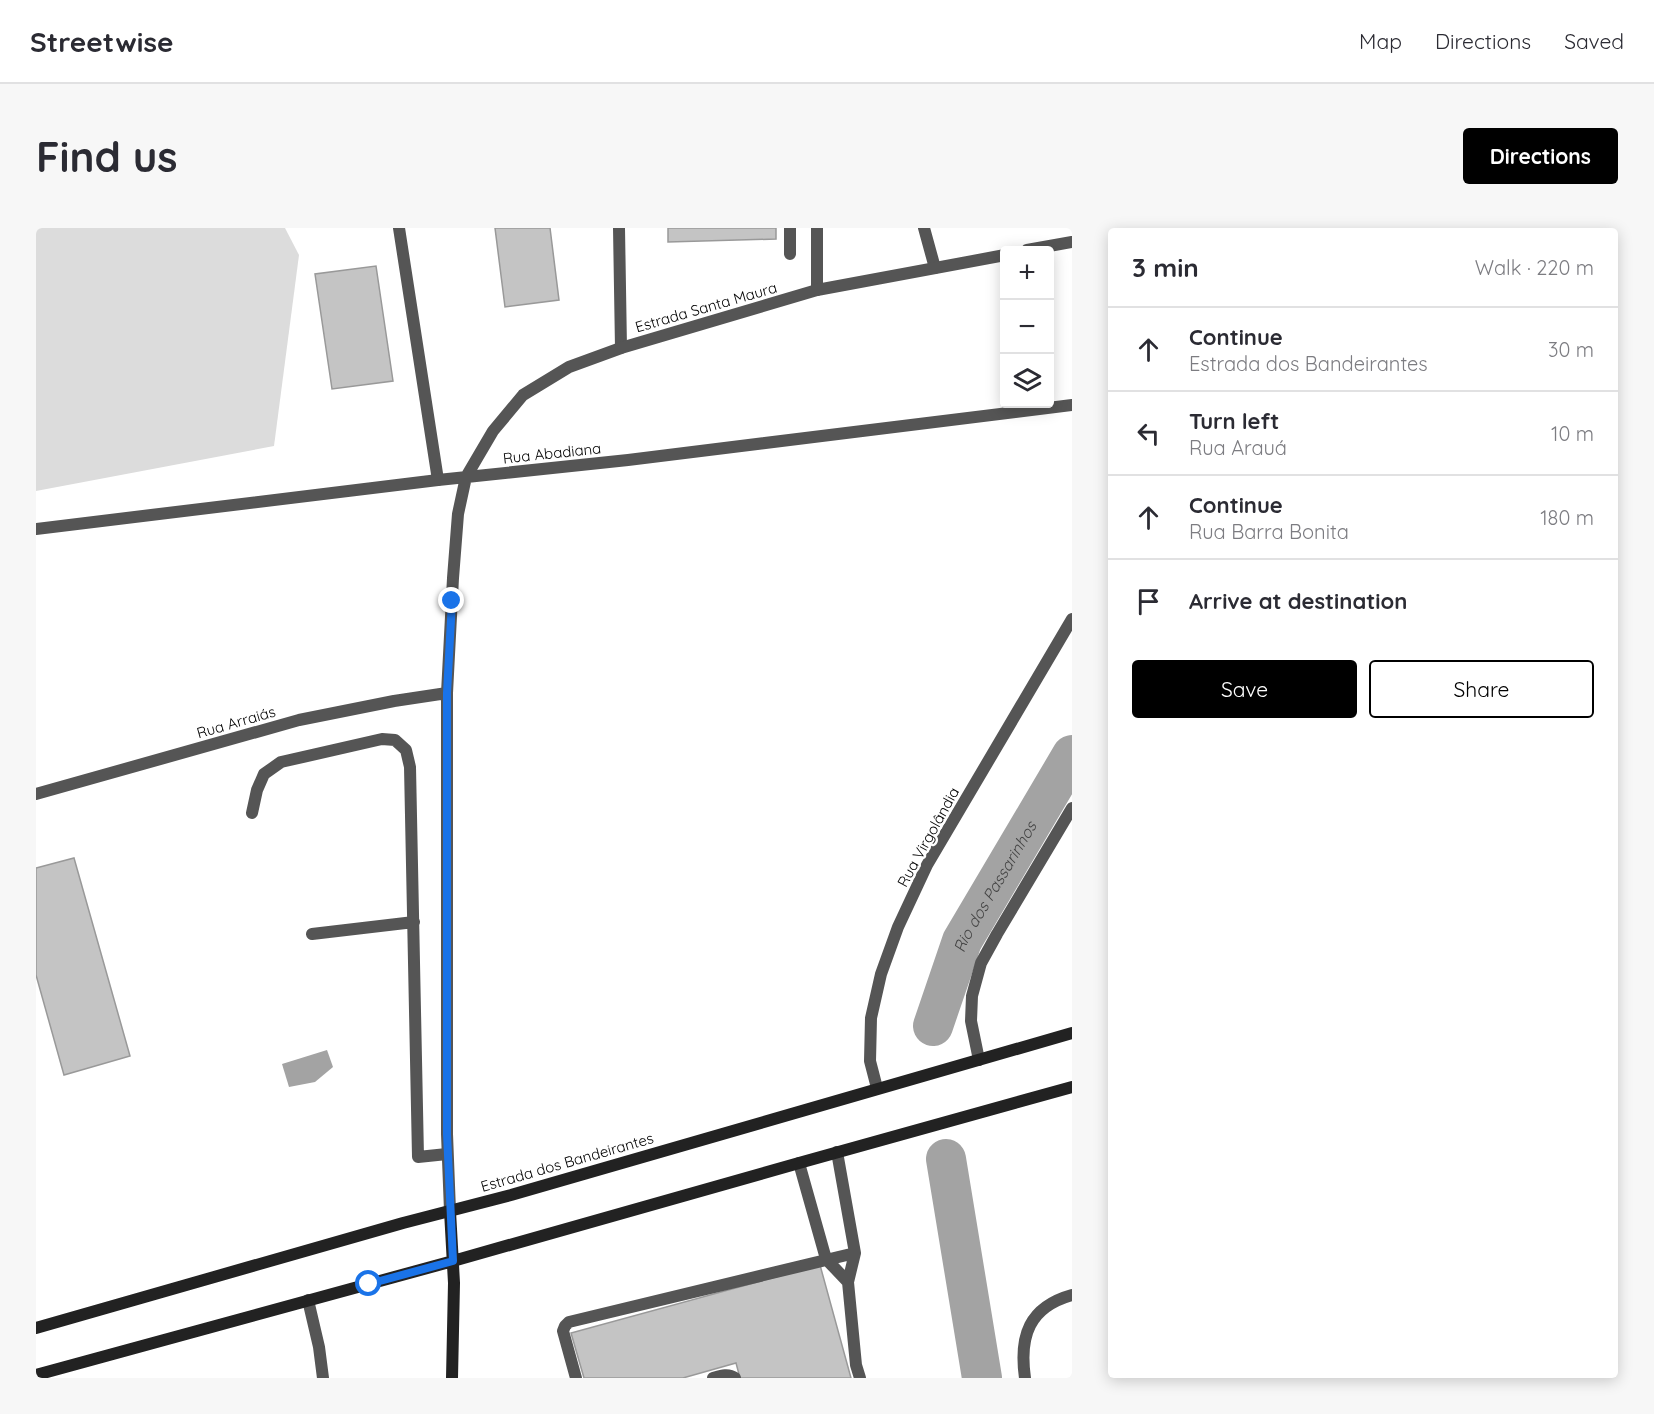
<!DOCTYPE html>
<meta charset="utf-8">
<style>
:root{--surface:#fff;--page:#f7f7f7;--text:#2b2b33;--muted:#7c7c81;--line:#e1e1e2;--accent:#000}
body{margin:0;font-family:Quicksand,sans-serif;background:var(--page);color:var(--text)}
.controls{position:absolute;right:18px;top:18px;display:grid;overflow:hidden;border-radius:6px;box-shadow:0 3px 15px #0003}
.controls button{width:54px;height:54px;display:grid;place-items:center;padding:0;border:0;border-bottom:2px solid var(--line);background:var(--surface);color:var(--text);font:30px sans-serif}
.stop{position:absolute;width:18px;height:18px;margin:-14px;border:4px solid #1a73e8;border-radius:50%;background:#fff}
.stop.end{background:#1a73e8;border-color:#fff;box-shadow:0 2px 6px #0008}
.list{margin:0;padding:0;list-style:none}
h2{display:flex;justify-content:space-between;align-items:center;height:78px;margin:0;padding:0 24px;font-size:26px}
h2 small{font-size:20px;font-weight:400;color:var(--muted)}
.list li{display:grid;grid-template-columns:39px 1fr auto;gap:18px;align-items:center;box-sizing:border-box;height:84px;padding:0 24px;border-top:2px solid var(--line)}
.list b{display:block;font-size:22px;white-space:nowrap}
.list p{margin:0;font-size:20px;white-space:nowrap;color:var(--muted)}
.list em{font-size:20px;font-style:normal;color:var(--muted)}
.actions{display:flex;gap:12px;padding:18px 24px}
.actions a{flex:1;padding:14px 0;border:2px solid var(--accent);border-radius:6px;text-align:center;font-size:21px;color:var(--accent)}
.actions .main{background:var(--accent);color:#fff}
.icon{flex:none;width:33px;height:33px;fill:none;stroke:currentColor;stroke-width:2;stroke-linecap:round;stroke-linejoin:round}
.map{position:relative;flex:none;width:1036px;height:1150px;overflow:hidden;border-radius:6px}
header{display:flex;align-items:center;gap:36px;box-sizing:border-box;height:84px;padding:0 30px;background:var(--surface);border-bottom:2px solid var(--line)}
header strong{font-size:28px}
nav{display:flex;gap:33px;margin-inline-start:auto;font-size:21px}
.intro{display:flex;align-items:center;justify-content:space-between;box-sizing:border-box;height:144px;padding:0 36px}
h1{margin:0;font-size:42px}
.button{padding:15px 27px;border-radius:6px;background:var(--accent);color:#fff;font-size:21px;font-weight:700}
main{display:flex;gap:36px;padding:0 36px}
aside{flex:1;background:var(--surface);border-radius:6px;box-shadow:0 3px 15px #0003}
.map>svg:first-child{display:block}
</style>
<header>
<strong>Streetwise</strong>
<nav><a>Map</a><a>Directions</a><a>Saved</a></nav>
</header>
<div class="intro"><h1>Find us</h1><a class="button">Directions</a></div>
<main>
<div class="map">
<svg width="1036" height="1150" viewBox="0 0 1036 1150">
<rect width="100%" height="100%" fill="#fff"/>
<path fill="#dcdcdc" d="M0,0H249L263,27L238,218L0,263Z"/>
<path fill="#a3a3a3" d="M291,822L297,839L279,854L253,859L246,836Z"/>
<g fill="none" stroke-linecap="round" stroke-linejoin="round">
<g stroke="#a3a3a3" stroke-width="40">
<path id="s1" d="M897,798L926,713L1036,527"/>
<path d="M910,931L946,1150"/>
</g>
</g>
<path fill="#c4c4c4" stroke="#999" stroke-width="1.5" d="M459,0H514L523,72L469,79Z
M632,0H740V11L632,14Z
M340,38L357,153L296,161L279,46Z
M38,630L94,828L28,847L0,747V640Z
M784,1037L815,1150H704L700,1135L647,1150H548L535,1105Z"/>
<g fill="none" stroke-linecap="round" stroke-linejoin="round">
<path stroke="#555" stroke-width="12" d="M363,0L402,252
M583,0L585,120
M754,0V26
M781,0V62
M888,0L899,40
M216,585L221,562L228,546L245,534L346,511L359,512L370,522L374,539L382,929L411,926
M276,706L378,694
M801,924L819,1025L812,1054L820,1137L824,1150
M763,935L790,1031L812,1054
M272,1072L283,1119L287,1150
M540,1150L527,1103L529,1098L533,1094L819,1025
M677,1150C684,1148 692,1145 699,1150
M989,1150C983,1108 993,1079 1036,1067"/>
<path stroke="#555" stroke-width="12" d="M991,22L1036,14
M0,301L402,252L592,232L1036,177
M0,566L263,492L358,473L411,465
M943,832L935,793L936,768L945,735L961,706L1036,580
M841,860L834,833L835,790L845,746L862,699L891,637L1036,391
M414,983L411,906V465L417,350L422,286L430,249L457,203L487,167L533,139L585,120L781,62L969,27"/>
<path stroke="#222" stroke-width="12" d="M414,983L418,1055L416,1150
M0,1100L367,995L475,967L1036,805
M0,1147L417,1033L763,935L1036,859"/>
</g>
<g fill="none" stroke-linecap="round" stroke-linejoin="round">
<path stroke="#1a73e8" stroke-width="8" d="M333,1056L417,1033L411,906V465L416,373"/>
</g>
<g text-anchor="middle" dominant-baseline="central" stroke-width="5" stroke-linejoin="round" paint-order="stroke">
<g font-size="15" fill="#000" stroke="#fff">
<text transform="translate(670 79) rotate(-16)">Estrada Santa Maura</text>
<text transform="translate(516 225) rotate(-6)">Rua Abadiana</text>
<text transform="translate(200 494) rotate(-16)">Rua Arraiás</text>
<text transform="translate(892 609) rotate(-61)">Rua Virgolândia</text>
<text transform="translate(531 934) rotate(-16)">Estrada dos Bandeirantes</text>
</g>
<g font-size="16" font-style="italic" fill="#444" stroke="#fff">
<text stroke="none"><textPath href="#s1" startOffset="153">Rio dos Passarinhos</textPath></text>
</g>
</g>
</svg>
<div class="controls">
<button>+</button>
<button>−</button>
<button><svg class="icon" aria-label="layers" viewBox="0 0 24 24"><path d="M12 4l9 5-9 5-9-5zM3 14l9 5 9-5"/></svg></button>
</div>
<div class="stop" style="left:333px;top:1056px"></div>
<div class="stop end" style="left:416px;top:373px"></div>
</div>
<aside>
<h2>3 min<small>Walk · 220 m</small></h2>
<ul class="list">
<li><svg class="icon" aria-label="ahead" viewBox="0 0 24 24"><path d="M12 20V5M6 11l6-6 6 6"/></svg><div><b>Continue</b><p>Estrada dos Bandeirantes</p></div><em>30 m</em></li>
<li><svg class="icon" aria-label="left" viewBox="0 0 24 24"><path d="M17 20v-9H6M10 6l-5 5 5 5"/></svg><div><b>Turn left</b><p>Rua Arauá</p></div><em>10 m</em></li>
<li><svg class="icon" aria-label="ahead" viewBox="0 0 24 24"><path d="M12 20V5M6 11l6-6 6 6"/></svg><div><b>Continue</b><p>Rua Barra Bonita</p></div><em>180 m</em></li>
<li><svg class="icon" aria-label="arrive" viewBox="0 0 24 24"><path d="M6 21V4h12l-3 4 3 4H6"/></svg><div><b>Arrive at destination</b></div></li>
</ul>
<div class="actions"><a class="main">Save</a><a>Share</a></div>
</aside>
</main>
